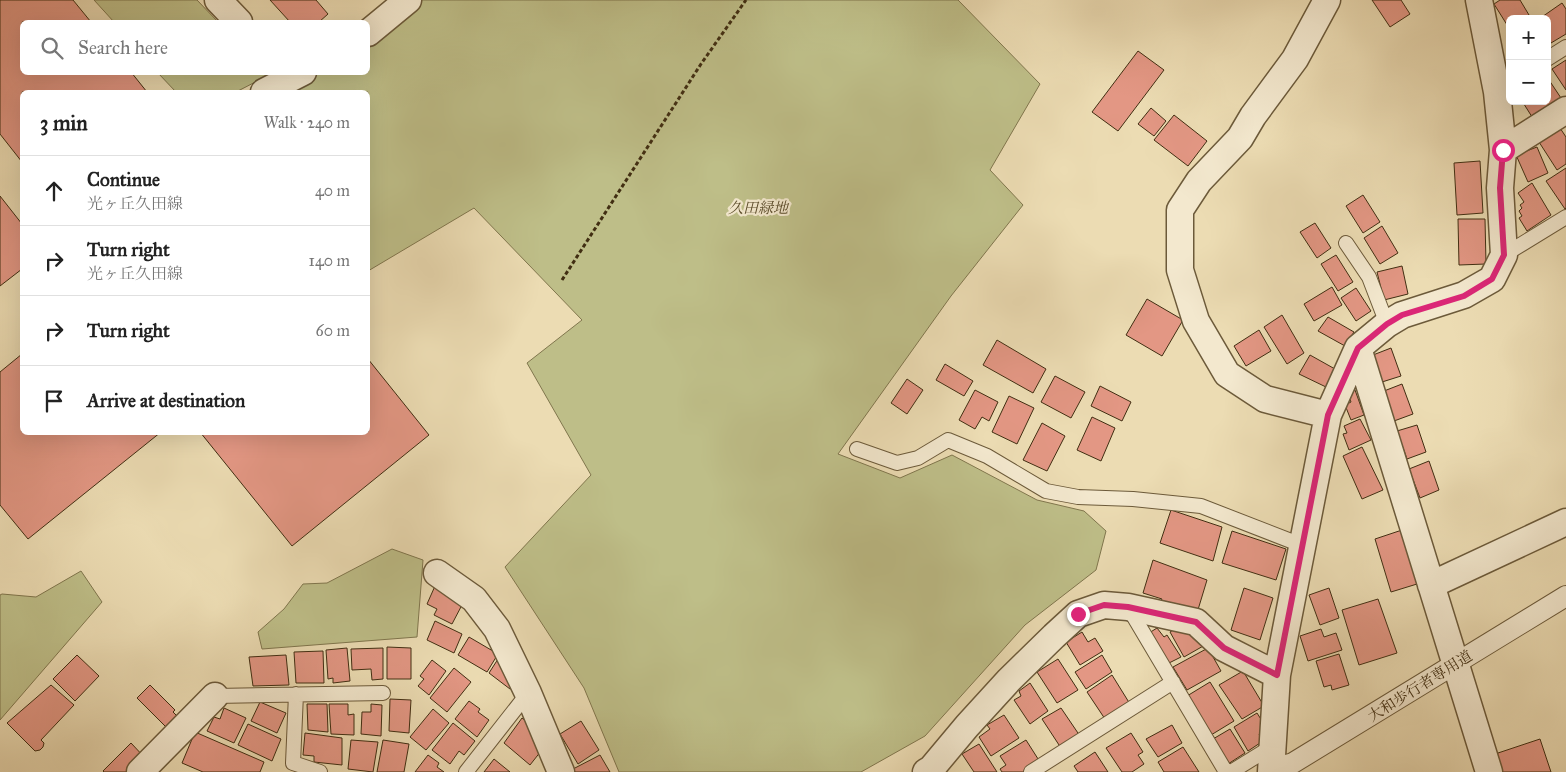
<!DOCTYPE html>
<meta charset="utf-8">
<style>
:root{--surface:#fff;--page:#f6f6f6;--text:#222;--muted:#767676;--line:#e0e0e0}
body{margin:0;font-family:"IM FELL Great Primer","Noto Serif JP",serif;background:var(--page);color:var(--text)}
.controls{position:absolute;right:15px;top:15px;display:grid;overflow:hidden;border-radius:8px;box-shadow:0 5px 20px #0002}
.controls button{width:45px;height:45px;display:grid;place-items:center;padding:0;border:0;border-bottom:1px solid var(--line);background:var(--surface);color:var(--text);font:25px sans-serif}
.stop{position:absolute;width:15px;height:15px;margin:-11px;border:4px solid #db2777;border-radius:50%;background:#fff}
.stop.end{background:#db2777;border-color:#fff;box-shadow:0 1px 5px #0008}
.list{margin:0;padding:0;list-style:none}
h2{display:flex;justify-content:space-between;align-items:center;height:65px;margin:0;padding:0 20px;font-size:21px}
h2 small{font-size:16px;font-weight:400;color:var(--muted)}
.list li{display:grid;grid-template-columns:32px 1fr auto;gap:15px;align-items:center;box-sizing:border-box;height:70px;padding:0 20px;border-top:1px solid var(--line)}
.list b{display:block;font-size:19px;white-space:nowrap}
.list p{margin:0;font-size:16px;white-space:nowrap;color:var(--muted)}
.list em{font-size:16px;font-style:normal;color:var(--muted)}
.icon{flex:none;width:28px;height:28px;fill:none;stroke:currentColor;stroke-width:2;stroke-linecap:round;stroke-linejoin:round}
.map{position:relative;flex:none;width:1566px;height:772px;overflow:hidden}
.search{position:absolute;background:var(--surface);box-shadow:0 5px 20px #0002;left:20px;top:20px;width:350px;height:55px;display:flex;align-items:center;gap:12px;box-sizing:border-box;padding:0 18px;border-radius:8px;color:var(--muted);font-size:19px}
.panel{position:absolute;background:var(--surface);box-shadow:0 5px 20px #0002;left:20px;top:90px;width:350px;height:345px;border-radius:8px}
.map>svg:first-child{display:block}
</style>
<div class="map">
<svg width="1566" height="772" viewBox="0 0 1566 772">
<rect width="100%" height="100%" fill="#ecdcb3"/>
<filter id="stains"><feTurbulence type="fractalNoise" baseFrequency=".004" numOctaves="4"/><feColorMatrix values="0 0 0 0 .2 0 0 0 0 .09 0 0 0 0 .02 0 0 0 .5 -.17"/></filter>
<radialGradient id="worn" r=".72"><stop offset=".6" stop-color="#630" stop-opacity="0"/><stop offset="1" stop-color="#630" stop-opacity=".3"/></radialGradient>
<path fill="#bebe88" stroke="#80764d" d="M94,0H197L218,22H114Z
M409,0H958L1040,84L990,170L1023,205L951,296L838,454L900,478L952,455L1037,500L1084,511L1106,531L1096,570L1025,625L925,736L861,772H619L584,688L505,567L591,475L527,363L582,320L474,208L368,271V92H288L318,73L368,72V40Z
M264,72L267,76L236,92H176L158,73Z
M392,549L423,560L417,637L262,649L258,632L284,609L303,584L327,583Z
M81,571L102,602L0,720V595L2,594L36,597Z"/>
<path fill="#e39784" stroke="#412e12" d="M0,0H73L91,22H22V72H131L147,92H22V162L0,134Z
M270,0H316L328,14L319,22H290Z
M1372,0H1401L1410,14L1390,27Z
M1500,0H1520L1529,15L1523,19H1510L1509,28L1494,4Z
M1562,3L1566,9V34L1551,43L1547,38V19H1539Z
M1138,51L1164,70L1118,131L1092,112Z
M1566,60V90L1552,69Z
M1547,77L1563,101L1534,120L1522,101H1547Z
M1151,108L1166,121L1154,136L1138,124Z
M1174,115L1207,141L1188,166L1154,140Z
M1560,128L1566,137V164L1557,170L1539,142Z
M1537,147L1548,173L1528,182L1516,155Z
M1480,161L1483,213L1457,215L1454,163Z
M1566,168V208L1565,209L1546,181Z
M1532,183L1551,215L1527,231L1519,218L1522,216L1519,211L1522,208L1520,205L1524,202L1518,193Z
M1363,195L1380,222L1363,233L1346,206Z
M0,196L22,224V269L0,286Z
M1458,219H1485L1486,264L1459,265Z
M1315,223L1331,248L1317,258L1300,232Z
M1382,226L1398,253L1380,264L1364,238Z
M1336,255L1353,282L1338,291L1321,264Z
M1402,266L1408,294L1384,300L1377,272Z
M1332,287L1342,305L1314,321L1304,304Z
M1356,288L1371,311L1356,321L1341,298Z
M1147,299L1183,320L1162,356L1126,335Z
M1282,315L1304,353L1287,364L1264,327Z
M1328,317L1354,332L1345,346L1318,331Z
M1259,330L1271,351L1246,366L1234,346Z
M997,340L1046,369L1033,393L983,365Z
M1391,348L1401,376L1382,382L1373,355Z
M22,354V432H161L28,539L0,505V372Z
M1310,355L1335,369L1326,387L1299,374Z
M368,359L429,435L292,546L200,432H368Z
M945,364L973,381L964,396L936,380Z
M1055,376L1085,392L1071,418L1041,402Z
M907,379L923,390L907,414L891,403Z
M1402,384L1413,414L1394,421L1384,391Z
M1100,386L1131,402L1122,421L1091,406Z
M975,390L998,402L989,421L982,417L975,429L959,420Z
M1355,390L1364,415L1351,420L1345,405L1351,402L1348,394Z
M1009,396L1034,408L1017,444L992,432Z
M1092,417L1115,428L1101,461L1077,450Z
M1360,419L1371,440L1349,450L1343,434L1347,433L1344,426Z
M1042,423L1065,436L1047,471L1023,460Z
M1417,425L1426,452L1407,459L1397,431Z
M1362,447L1383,490L1362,499L1343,456Z
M1429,461L1439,490L1420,498L1409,469Z
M1171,510L1222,527L1213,561L1160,543Z
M1402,530L1417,584L1391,592L1375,539Z
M1232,531L1286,549L1276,580L1222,563Z
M1153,560L1207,580L1197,613L1159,604L1162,599L1143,593Z
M435,586L463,603L452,624L434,615L437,609L427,604Z
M1244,588L1273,598L1260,640L1231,630Z
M1329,588L1339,618L1320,625L1309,595Z
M1378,599L1397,653L1359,665L1342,610Z
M435,621L462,634L454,653L427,640Z
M1157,628L1164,637L1167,635L1181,657L1167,664L1149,633Z
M1176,628H1195L1205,645L1184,657L1170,632Z
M1321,629L1324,637L1336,633L1342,650L1308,661L1300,636Z
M1082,632L1088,642L1095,638L1103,651L1080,665L1066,642Z
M469,637L498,654L487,672L458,655Z
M387,647L411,648V679H387Z
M347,648L350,681L333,683V678L328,679L326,650Z
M383,648V679L372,680L371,669L352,670L351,649Z
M1208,648L1221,671L1187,690L1173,667Z
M323,651L324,683H296L294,652Z
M1339,654L1349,685L1332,690L1331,685L1324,687L1316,661Z
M77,655L99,676L75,701L53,679Z
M286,655L289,685L253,686L249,657Z
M1102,655L1112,672L1086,689L1075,672Z
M498,659L516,682L510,689L489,673Z
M1058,659L1078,690L1057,703L1037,672Z
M432,660L446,671L429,695L418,686L424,679L420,676Z
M454,668L471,682L447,712L430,698Z
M1243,671L1264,706L1242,719L1219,685Z
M1112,675L1130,704L1105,719L1087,692Z
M1210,682L1234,721L1211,735L1187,696Z
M1030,683L1048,711L1030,724L1014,700L1021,696L1019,691Z
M51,685L74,705L41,740L44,743L43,747L40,750L35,751L7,723Z
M150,685L175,710L173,712L179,718L168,729L137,698Z
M390,699L411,700L409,733L389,731Z
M469,701L480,709L478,712L489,720L477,737L455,719Z
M260,702L286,713L277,733L251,721Z
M307,704H327L328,732L308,730Z
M329,704H348V715L354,714V735L331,734Z
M371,704L382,705L381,736L361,734L362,712H371Z
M224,708L246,718L234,743L207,731L214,717L220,719Z
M1061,708L1080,736L1061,748L1042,719Z
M433,709L449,723L426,750L410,737Z
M1257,713L1264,724V732L1259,734L1263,741L1248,751L1234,727Z
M1004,715L1019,738L991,756L979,737L990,729L987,725Z
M522,718L537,730L545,746L530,765L504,743Z
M581,721L599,750L578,764L560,734Z
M453,723L475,741L464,755L459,751L450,764L432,750Z
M248,724L281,739L272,761L238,745Z
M1172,725L1182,743L1158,757L1146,739Z
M1230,729L1245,753L1228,764L1213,739Z
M195,732L264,762L260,772H203L182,763Z
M305,733L342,738V765L314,762V756L303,755Z
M1131,733L1143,752L1138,755L1144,764L1132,772H1122L1106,748Z
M1540,739L1551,772H1501L1495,754Z
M351,740L378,742L373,772L348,769Z
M383,740L409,744L404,772H377Z
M1026,740L1040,762L1024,772H1002L1000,769L1006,765L1000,756Z
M131,743L146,759L134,772H104L103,771Z
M979,744L997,772H974L962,754Z
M1183,747L1199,772H1164L1158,762Z
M1095,752L1108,772H1078L1074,766Z
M428,755L439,763L437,767L444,772H415Z
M600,755L610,772H575L573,769Z
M494,759L510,772H484Z"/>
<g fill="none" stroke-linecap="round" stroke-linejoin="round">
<defs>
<path id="service" d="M1547,59L1566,47
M1346,243L1369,277L1387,324
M1504,255L1566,217
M857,449L897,463L918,458L948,440L987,456L1046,491L1078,497L1133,499L1201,506L1304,546
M1128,607L1226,772
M296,694L293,763L320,772
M215,696L383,693
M466,772L528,693
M1031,772L1173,682
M1231,772L1273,746"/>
<path id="pedestrian" d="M1272,769L1293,763L1566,596"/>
<path id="minor" d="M218,0L239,22
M1327,0L1295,59L1253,116L1240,138L1199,181L1180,210V270L1196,321L1227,374L1265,399L1328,415
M368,33L408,0
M264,92L303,72
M1503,150L1566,110
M1358,348L1489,772
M437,573L474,599L497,629L528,693L561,772
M1431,585L1566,522
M140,772L215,696
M926,772L931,769L967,726L1009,680L1054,636L1078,614L1104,605L1128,607L1196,622L1224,648L1277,675
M1271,772L1277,675L1328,415L1358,348L1387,324L1402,315L1464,295L1492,279L1504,255L1500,188L1503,150L1497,92L1479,0"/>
</defs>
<use href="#service" stroke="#6c5a3a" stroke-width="16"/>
<use href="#pedestrian" stroke="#6c5a3a" stroke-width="22"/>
<use href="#minor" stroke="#6c5a3a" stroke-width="29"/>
<path stroke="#412e12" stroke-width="3" stroke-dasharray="4 2.5" stroke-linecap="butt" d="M562,280L701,64L746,0"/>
<use href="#service" stroke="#f3e8ce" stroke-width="14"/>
<use href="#pedestrian" stroke="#f3e8ce" stroke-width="20"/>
<use href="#minor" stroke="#f3e8ce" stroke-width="26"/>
</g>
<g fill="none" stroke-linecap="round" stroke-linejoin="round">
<path stroke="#db2777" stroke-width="6" d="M1078,614L1104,605L1128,607L1196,622L1224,648L1277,675L1328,415L1358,348L1387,324L1402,315L1464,296L1492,279L1504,255L1500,188L1503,150"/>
</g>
<g text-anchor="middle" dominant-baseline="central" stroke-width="4.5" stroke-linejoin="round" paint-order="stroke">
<g font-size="15" font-style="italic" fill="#5a4b2a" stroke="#f3e8ce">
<text x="758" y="208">久田緑地</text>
</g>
<g font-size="15" fill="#412e12" stroke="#f3e8ce">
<text transform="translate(1420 686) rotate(-32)">大和歩行者専用道</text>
</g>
</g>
<rect width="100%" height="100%" filter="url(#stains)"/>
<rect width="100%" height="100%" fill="url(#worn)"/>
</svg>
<div class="controls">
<button>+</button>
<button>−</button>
</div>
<div class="stop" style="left:1503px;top:150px"></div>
<div class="stop end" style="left:1078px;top:614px"></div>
<div class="search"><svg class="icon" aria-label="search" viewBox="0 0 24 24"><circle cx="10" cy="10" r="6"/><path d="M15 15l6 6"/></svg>Search here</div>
<section class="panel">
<h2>3 min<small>Walk · 240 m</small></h2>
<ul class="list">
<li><svg class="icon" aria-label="ahead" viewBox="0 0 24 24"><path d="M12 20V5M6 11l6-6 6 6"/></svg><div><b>Continue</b><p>光ヶ丘久田線</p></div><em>40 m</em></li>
<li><svg class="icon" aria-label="right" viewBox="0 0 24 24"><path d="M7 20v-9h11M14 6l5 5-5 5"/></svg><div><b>Turn right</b><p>光ヶ丘久田線</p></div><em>140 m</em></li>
<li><svg class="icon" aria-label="right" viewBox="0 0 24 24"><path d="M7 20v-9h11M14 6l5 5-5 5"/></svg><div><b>Turn right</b></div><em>60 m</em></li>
<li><svg class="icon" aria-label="arrive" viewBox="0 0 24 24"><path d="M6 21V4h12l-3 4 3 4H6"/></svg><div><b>Arrive at destination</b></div></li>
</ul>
</section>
</div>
